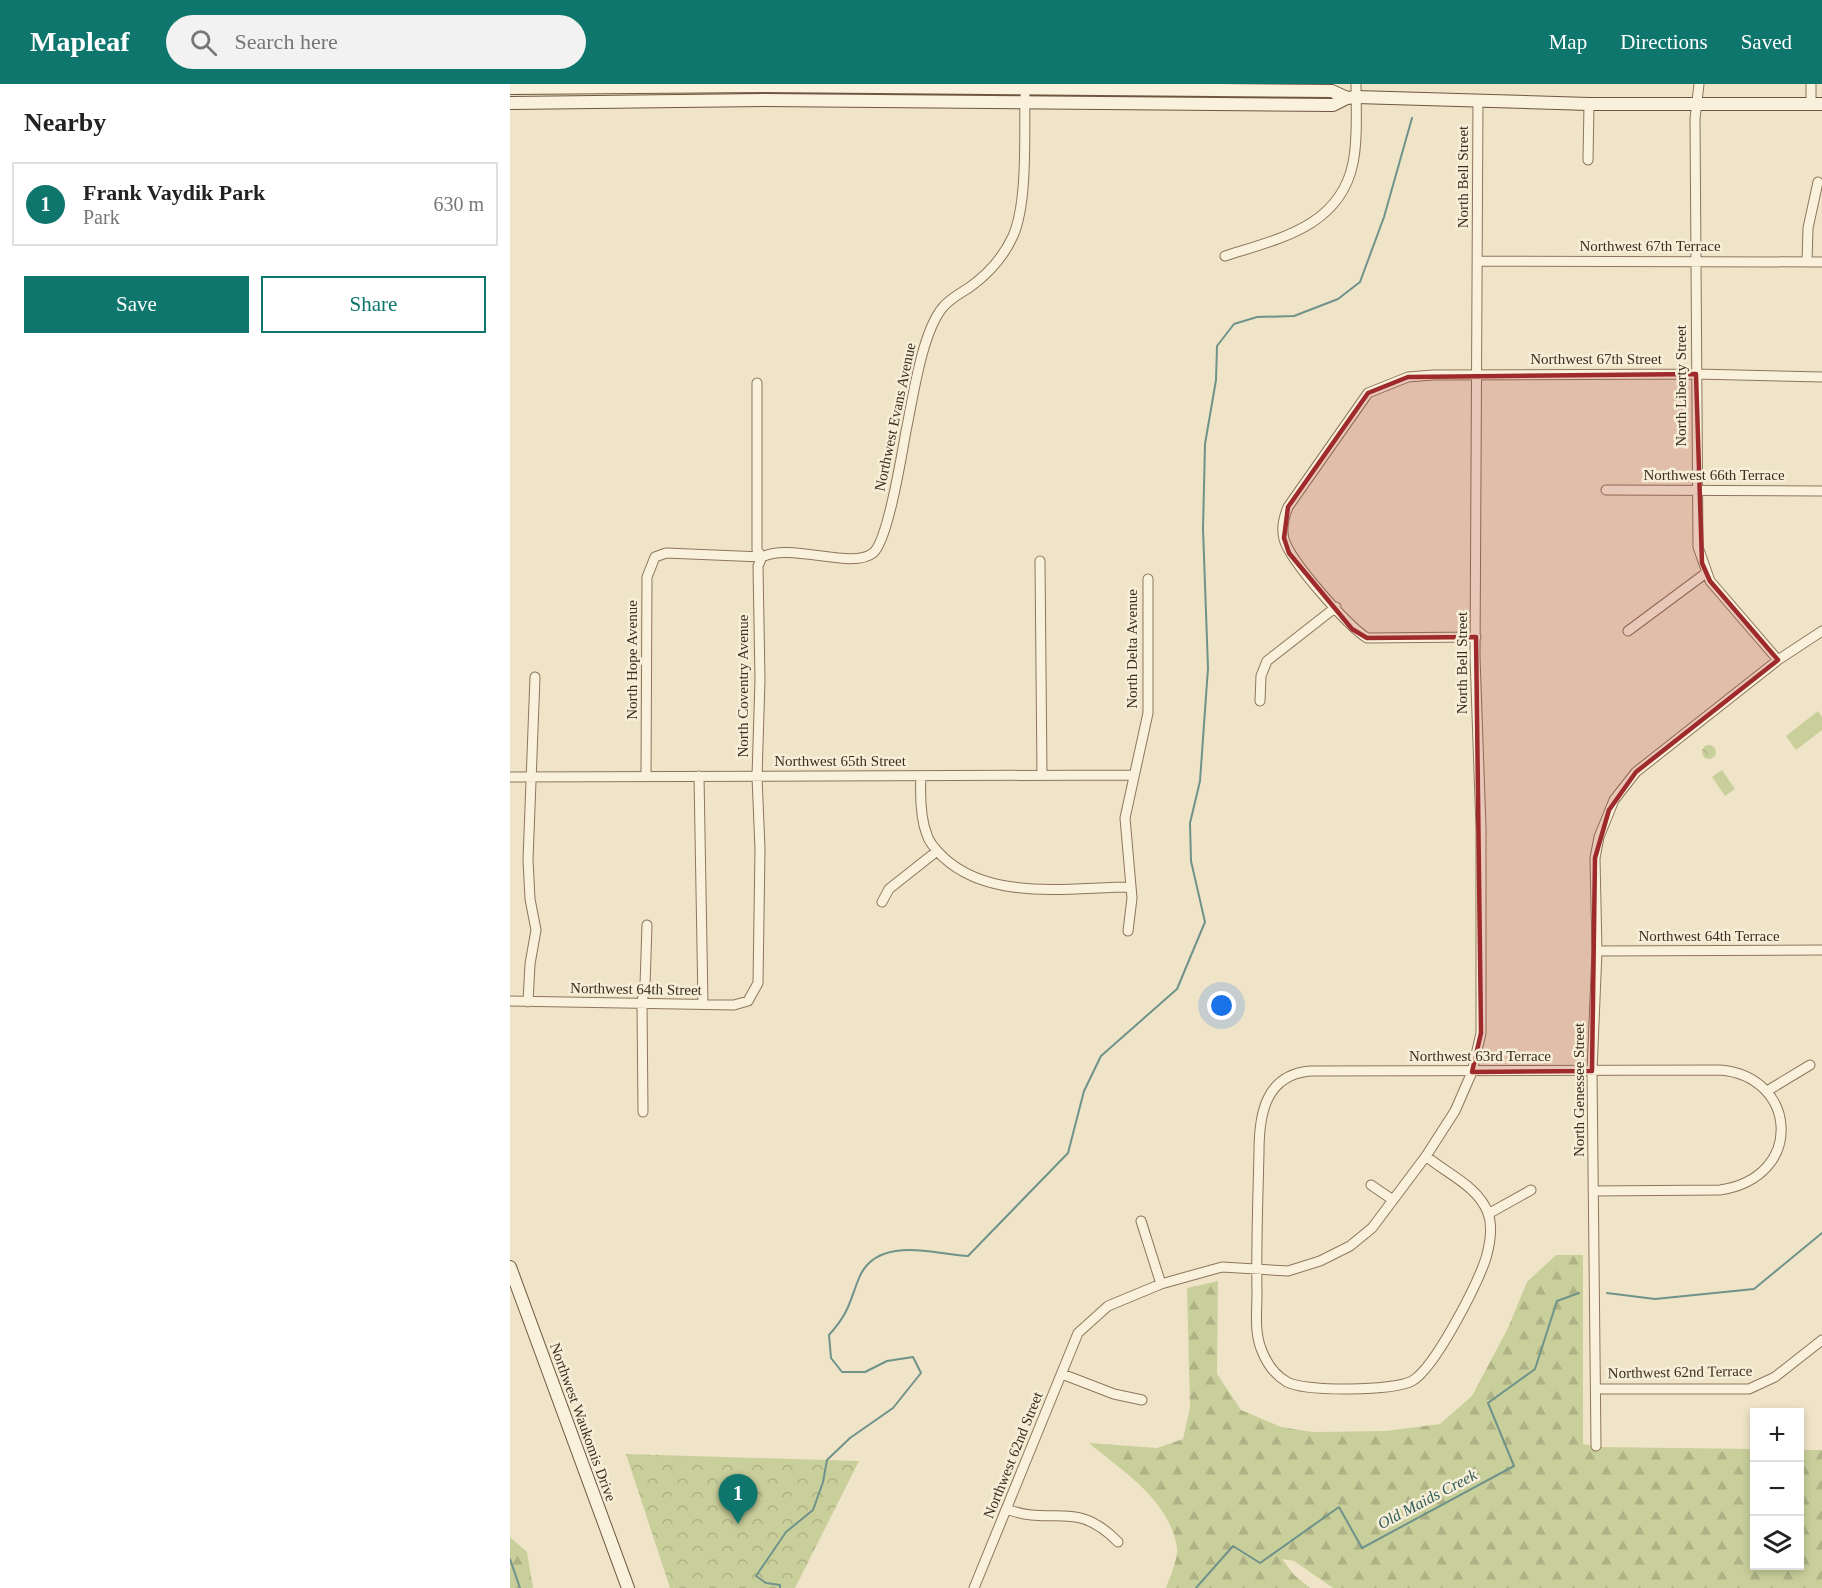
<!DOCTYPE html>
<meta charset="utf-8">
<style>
:root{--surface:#fff;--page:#f2f2f2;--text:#222;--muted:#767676;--line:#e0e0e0;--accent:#0f766e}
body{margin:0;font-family:"Times New Roman",serif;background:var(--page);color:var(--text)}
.controls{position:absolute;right:18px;bottom:18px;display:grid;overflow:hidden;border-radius:0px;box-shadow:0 3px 9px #0003}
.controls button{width:54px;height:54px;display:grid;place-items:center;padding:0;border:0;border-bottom:2px solid var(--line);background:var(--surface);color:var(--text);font:30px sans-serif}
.you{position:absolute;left:712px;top:922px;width:21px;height:21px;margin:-15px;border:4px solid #fff;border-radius:50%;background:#1a73e8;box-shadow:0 0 0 9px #1a73e833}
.badge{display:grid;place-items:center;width:39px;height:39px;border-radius:50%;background:var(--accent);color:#fff;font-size:20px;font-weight:700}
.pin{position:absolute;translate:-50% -50px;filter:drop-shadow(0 2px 3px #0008)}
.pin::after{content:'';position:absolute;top:32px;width:21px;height:18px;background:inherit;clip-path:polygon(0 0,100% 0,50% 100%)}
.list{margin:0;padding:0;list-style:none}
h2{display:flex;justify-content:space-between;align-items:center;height:78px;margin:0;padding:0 24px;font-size:26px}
h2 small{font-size:20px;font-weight:400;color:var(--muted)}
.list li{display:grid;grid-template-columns:39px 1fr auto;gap:18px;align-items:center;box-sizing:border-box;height:84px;margin:0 12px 12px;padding:0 12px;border:2px solid var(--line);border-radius:0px}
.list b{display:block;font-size:22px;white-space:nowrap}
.list p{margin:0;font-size:20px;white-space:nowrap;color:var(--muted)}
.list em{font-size:20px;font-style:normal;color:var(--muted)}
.actions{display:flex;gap:12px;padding:18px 24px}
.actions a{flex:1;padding:14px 0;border:2px solid var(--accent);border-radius:0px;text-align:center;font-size:21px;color:var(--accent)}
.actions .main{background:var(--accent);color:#fff}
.icon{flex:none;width:33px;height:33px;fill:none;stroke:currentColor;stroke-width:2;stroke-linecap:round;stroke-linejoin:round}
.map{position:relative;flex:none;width:1312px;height:1504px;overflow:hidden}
header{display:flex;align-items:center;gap:36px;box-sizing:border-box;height:84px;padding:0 30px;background:var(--accent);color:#fff}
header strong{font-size:28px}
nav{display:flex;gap:33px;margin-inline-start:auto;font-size:21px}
.search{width:420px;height:54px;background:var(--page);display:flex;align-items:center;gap:15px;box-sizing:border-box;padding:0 21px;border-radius:33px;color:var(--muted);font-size:22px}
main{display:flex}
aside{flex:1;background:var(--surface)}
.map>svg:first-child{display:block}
</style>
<header>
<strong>Mapleaf</strong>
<div class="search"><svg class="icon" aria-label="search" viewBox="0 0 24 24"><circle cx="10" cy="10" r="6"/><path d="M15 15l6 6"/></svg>Search here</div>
<nav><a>Map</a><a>Directions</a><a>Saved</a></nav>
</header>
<main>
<aside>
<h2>Nearby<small></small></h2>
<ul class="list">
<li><span class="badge">1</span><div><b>Frank Vaydik Park</b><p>Park</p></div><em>630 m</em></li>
</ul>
<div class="actions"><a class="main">Save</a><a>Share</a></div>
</aside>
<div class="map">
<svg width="1312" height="1504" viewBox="0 0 1312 1504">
<defs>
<pattern id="forest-firs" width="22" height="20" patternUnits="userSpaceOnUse" patternTransform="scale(1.5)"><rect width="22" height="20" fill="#c9cf9b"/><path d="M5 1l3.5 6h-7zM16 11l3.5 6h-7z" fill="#aeb285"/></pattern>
<pattern id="park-crowns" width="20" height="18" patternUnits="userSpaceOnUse" patternTransform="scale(1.5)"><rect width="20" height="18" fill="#c9cf9b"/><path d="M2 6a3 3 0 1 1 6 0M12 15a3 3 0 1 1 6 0" fill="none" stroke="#aeb285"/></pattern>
</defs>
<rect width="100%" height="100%" fill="#f0e4c8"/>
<path fill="url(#forest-firs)" d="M1046,1171H1073V1360L1092,1363L1244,1365V1482H1290V1366H1312V1504H823L784,1477L772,1475L784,1491L800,1504H656C660,1493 668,1475 667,1464C660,1416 612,1387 579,1359L647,1364L673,1355L680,1324L677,1204L708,1197L707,1290L731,1326L771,1343L802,1348L876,1347L930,1340L962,1312L998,1244L1017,1198Z
M0,1453L17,1468L23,1504H0Z"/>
<path fill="url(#park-crowns)" d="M1192 668a7 7 0 1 1 14 0a7 7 0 1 1-14 0Z
M116,1370L349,1377L285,1504H160Z"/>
<path fill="#c9cf9b" d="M1308,627L1312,633V646L1286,666L1276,652Z
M1212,686L1225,705L1215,712L1202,693Z"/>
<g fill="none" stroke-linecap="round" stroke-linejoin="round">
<path stroke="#6f938a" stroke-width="2" d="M1097,1209L1145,1215L1244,1205L1312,1149
M0,1475L10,1504
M270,1504V1501L256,1499L246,1492L276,1448L303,1426L313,1398L317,1376L340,1354L383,1324L411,1289L403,1273L377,1277L355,1288H332L321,1274L319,1251C339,1229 339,1219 349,1194C367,1151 424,1170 458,1172L558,1069L574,1007L591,972L667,905L695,838L681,777L680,739L690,697L698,584L693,445L695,360L706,296L707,262L724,240L747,233L784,232L828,215L850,198L874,133L902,34
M686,1504L723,1462L750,1479L829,1423L852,1464L1004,1382L978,1319L1025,1285L1047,1217L1069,1209"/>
<defs>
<path id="street" d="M1189,0L1185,35L1188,463L1200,497L1268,576
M1301,20V0
M1078,76L1079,20
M715,172C768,155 830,143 843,79C848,54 846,26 846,0
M968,177L1312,178
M1297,178L1298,144L1308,98
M1096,406L1312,407
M530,477L532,691
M1118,547L1196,489
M966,553L857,554C837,541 780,477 774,455C771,443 774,433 778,423L858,309L898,293L923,291L1186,290L1312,293
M750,617L751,592L757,577L826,523
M136,692L137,493L145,473L156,469L252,473C280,458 342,486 363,469C378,457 392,369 396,347C403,314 412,246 434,222C441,214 451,209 460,203C478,190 494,172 503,152C518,118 514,50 515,12
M189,692L193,920
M411,692C410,711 410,733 417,751C419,759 427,767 433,773C481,818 560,803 621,803
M0,693L624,691
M372,818L379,805L427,767
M618,847L622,814L615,734L638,629V495
M1087,867L1312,866
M0,917L224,921L238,917L248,899L250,765L247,693L250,596L248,482L252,473L247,466V299
M18,918L20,880L26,846L20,815L18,776L25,593
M1257,1007L1300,981
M133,1028L132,919L135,901L137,841
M916,1072C937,1090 968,1102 978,1129C983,1143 980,1160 976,1174C967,1201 925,1284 902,1297C883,1307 796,1308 777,1298C765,1291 757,1280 752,1267C744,1249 747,1228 747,1209C746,1162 748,1115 749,1068C749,1031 755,991 800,987L1210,986C1287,992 1296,1093 1210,1106L1083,1107
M861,1101L883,1116
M978,1130L1021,1106
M631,1137L651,1200
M552,1290L604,1310L632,1316
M1086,1305H1239L1265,1293L1312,1256
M1086,1362L1082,987L1087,867L1085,774L1089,753L1104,716L1126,688L1268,576L1312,547
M497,1425C542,1443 565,1414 608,1458
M464,1504L568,1249L598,1222L651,1200L712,1183L778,1187L810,1177L840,1162L862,1144L916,1072L945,1027L962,988L971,949V744L965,573L968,18"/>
<path id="secondary" d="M0,4L254,2L822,7L837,14
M0,19L254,16L823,21L837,14L846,13L1079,20H1312
M0,1183L118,1504"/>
</defs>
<use href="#street" stroke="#8d765c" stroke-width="11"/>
<use href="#secondary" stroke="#6f573f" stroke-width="14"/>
<use href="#street" stroke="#faf1dc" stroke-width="9"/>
<use href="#secondary" stroke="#faf1dc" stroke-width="12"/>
</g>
<path fill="#9e2a2b" fill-opacity="0.2" stroke="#9e2a2b" stroke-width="4.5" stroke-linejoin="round" d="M1186,290L1192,479L1200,497L1268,576L1126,688L1099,726L1085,774L1082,987L962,988L971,949L966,553L857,554L842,545L779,469L774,454L778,423L858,309L898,293Z"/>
<g text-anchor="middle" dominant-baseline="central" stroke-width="5" stroke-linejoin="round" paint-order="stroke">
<g font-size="15" fill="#3d2e20" stroke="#f7eed8">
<text transform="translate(953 93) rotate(-90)">North Bell Street</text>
<text x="1140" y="162">Northwest 67th Terrace</text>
<text x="1086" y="275">Northwest 67th Street</text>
<text transform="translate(1171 302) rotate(-90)">North Liberty Street</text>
<text transform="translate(385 333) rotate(-78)">Northwest Evans Avenue</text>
<text x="1204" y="391">Northwest 66th Terrace</text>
<text transform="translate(622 565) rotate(-90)">North Delta Avenue</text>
<text transform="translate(122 576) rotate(-90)">North Hope Avenue</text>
<text transform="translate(952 579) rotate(-90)">North Bell Street</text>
<text transform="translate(233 602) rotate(-90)">North Coventry Avenue</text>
<text x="330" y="677">Northwest 65th Street</text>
<text x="1199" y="852">Northwest 64th Terrace</text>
<text transform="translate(126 905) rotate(1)">Northwest 64th Street</text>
<text x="970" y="972">Northwest 63rd Terrace</text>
<text transform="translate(1069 1006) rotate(-90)">North Genessee Street</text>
<text transform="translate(1170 1288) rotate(-1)">Northwest 62nd Terrace</text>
<text transform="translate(73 1338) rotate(70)">Northwest Waukomis Drive</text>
<text transform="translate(503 1371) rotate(-68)">Northwest 62nd Street</text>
</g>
<g font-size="16" font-style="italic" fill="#2f5d5a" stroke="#f7eed8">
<text transform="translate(917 1415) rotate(-28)">Old Maids Creek</text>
</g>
</g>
</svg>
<div class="controls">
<button>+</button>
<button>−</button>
<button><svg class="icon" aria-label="layers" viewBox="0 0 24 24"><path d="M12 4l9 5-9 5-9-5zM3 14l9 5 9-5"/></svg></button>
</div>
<div class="you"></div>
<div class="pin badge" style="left:228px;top:1440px">1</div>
</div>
</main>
